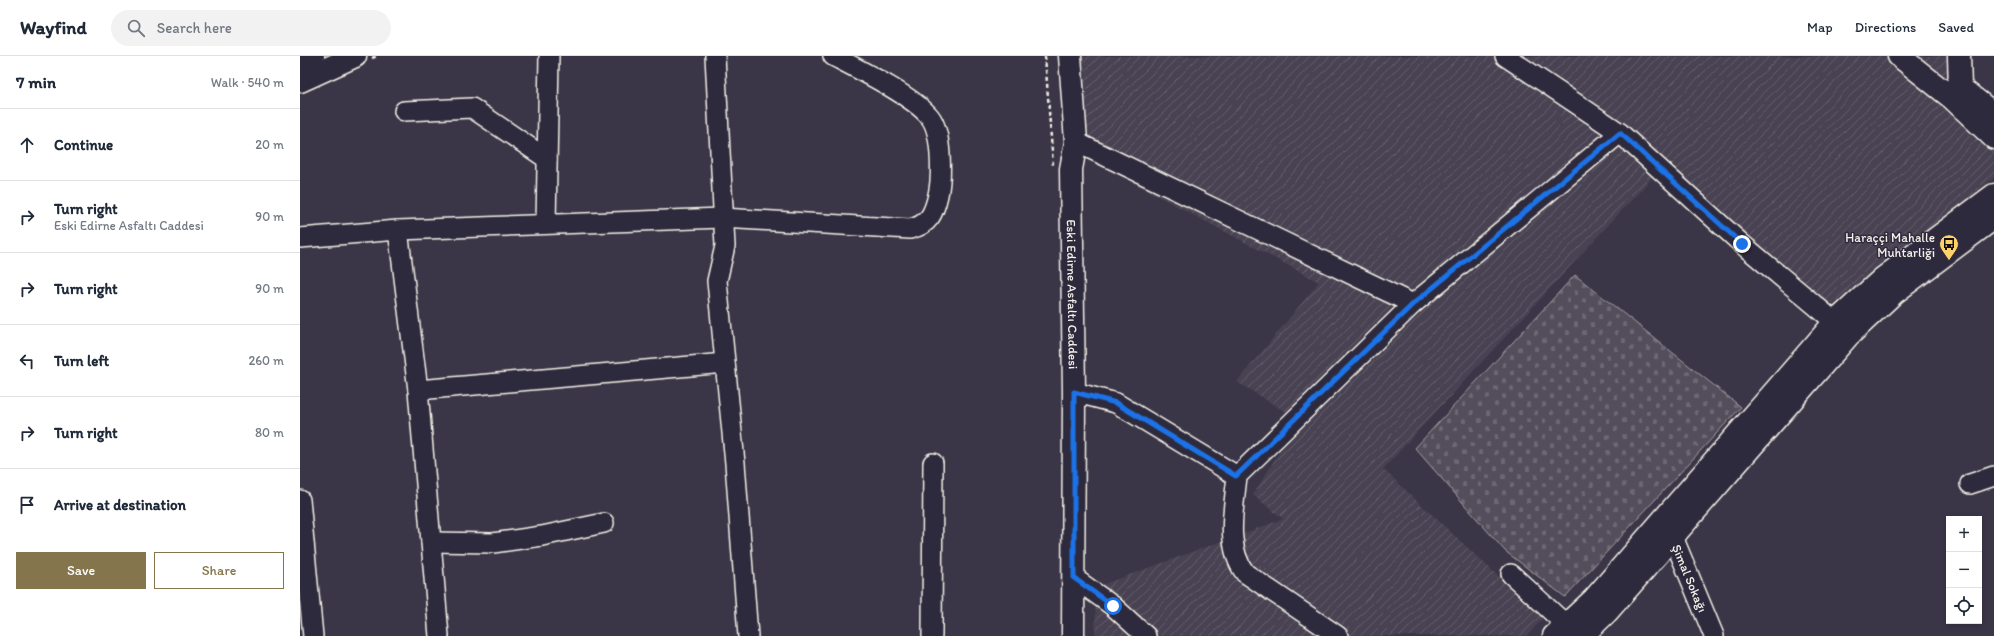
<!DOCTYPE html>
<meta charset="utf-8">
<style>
:root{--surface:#fff;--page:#f2f2f3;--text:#1f2937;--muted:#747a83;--line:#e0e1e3;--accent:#84754c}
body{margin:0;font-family:Itim,sans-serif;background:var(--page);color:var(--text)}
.controls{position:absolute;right:12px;bottom:12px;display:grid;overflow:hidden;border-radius:0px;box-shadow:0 2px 6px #0003}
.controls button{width:36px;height:36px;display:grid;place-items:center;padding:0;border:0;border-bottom:1px solid var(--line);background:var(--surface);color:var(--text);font:20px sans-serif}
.stop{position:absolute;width:12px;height:12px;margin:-9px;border:3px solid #1a73e8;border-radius:50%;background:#fff}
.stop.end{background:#1a73e8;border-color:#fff;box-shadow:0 1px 4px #0008}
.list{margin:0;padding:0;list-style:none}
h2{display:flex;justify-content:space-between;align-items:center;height:52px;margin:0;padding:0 16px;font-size:17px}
h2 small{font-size:13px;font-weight:400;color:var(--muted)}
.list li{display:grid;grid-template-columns:26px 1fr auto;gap:12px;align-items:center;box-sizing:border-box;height:72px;padding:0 16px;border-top:1px solid var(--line)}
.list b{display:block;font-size:15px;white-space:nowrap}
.list p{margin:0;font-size:13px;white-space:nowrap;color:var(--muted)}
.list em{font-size:13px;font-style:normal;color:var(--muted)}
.actions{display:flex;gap:8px;padding:12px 16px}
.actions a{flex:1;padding:9px 0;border:1px solid var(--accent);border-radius:0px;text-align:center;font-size:14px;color:var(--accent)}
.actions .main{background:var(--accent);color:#fff}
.icon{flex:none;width:22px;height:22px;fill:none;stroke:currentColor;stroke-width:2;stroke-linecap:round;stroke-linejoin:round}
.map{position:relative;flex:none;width:1694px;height:580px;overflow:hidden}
header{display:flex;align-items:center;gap:24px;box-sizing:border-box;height:56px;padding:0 20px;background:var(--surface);border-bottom:1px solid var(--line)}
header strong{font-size:19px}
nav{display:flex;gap:22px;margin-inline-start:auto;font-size:14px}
.search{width:280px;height:36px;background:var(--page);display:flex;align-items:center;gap:10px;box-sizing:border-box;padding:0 14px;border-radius:22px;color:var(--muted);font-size:15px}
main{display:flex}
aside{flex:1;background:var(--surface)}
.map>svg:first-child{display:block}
</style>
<header>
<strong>Wayfind</strong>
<div class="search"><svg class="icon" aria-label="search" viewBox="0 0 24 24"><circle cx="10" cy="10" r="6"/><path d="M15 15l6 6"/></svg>Search here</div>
<nav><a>Map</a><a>Directions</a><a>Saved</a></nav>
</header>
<main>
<aside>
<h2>7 min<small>Walk · 540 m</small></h2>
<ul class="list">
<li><svg class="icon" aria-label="ahead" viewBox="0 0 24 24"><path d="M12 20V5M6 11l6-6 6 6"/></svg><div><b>Continue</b></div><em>20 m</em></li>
<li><svg class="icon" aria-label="right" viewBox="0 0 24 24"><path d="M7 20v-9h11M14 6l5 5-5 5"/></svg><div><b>Turn right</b><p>Eski Edirne Asfaltı Caddesi</p></div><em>90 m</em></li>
<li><svg class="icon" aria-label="right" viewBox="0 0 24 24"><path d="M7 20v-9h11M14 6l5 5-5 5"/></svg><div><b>Turn right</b></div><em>90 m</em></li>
<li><svg class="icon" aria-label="left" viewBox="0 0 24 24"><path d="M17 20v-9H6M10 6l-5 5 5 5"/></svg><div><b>Turn left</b></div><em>260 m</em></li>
<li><svg class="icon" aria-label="right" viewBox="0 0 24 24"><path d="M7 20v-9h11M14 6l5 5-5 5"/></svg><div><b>Turn right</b></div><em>80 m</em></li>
<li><svg class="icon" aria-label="arrive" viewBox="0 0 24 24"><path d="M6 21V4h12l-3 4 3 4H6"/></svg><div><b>Arrive at destination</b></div></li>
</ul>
<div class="actions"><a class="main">Save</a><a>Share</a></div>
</aside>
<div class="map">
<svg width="1694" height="580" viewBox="0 0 1694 580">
<defs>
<pattern id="industrial-furrows" width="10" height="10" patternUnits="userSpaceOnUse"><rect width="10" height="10" fill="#484352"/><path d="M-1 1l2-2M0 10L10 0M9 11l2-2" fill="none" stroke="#635f6b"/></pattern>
<pattern id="cemetery-stones" width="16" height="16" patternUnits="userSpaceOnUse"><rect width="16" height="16" fill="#534e5c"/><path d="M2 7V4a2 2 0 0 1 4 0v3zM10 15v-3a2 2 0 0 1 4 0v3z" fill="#6c6873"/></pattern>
</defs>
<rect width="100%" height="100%" fill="#3b3647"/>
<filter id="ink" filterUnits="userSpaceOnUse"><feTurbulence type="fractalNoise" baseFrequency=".025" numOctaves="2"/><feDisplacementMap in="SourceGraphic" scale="8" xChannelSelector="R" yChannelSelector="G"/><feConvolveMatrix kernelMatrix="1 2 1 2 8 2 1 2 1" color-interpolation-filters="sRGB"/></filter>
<g filter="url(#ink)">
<path fill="url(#industrial-furrows)" d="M777,0H1647L1649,55L1694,92V122L1529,252L1362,111L1083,413L1243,562L1227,580H795L796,531L983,463L953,439L999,364L937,326L1019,226L776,96Z"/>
<path fill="url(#cemetery-stones)" stroke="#a4a0a2" d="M1275,219L1441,351L1265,541L1205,495L1115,392Z"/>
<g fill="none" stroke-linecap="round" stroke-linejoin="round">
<defs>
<g id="minor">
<path d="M415,0L425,190L417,225L435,407L448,580"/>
<path d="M1205,0L1320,77L1442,188L1535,266"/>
<path d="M104,55L172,52L247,103"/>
<path d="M776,86L1113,248"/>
<path d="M246,168L249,0"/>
<path d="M98,174L118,334L139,580"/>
<path d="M0,182L98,174L422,162L610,173C629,169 634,157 638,139C642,121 642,76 630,61C613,40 558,13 533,0"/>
<path d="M118,334L425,307"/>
<path d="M774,336L816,347L937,420L1113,248L1320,77"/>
<path d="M937,420C934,452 925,490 945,517L1038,580"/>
<path d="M1670,428L1694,420"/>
<path d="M0,444L13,580"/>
<path id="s1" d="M1363,472L1373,481L1414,580"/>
<path d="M131,486L193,487L242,480L304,467"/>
<path d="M1211,518L1277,579"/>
<path d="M774,522L813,550L846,580"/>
<path d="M632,580L633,407"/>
</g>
<g id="major">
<path id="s2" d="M770,0L776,86L771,113L774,336L773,580"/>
<path d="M1599,0L1653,43L1694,82"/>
<path d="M0,6L13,0"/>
<path d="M0,25L55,0"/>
<path d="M1657,29L1694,58"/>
<path d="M1654,42L1660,32L1659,0"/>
<path d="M1254,580L1294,543L1535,266L1582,223L1694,139"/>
<path d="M1282,580L1307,556L1548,280L1594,237L1694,162"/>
</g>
</defs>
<use href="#minor" stroke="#f4f1e8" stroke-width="22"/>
<use href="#major" stroke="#f4f1e8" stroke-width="25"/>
<path stroke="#f4f1e8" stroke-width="2.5" stroke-dasharray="4 3" stroke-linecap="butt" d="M745,0L753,109
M72,2L77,0"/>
<use href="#minor" stroke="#2f2a3d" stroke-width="19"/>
<use href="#major" stroke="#2f2a3d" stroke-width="22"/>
</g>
</g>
<g fill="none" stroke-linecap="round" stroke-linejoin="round" filter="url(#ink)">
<path stroke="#1a73e8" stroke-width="5" d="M813,550L774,522V336L816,347L936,420L1113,248L1320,77L1442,188"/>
</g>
<defs>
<symbol id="bus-pin" viewBox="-11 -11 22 30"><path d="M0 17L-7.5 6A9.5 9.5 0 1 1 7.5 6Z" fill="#ffd166" stroke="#2f2a3d"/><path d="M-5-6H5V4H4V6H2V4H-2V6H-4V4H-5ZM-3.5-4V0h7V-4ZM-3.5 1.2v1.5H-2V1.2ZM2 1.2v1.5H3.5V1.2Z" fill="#111"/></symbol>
</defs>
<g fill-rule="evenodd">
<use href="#bus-pin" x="1638" y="177" width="22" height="30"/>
</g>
<g text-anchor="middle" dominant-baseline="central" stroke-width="3" stroke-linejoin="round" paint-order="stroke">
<g font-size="13" fill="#f4f1e8" stroke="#2f2a3d" text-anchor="end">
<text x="1635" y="181">Haraççi Mahalle<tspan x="1635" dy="15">Muhtarliği</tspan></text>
</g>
<g font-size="13" fill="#f4f1e8" stroke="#2f2a3d">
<text stroke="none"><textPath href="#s2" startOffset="239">Eski Edirne Asfaltı Caddesi</textPath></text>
<text stroke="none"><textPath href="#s1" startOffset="58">Şimal Sokağı</textPath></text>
</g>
</g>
</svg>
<div class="controls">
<button>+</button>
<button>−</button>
<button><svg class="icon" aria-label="locate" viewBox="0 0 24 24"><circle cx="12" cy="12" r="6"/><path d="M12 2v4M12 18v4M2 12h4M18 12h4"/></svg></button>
</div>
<div class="stop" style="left:813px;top:550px"></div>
<div class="stop end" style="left:1442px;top:188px"></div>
</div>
</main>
